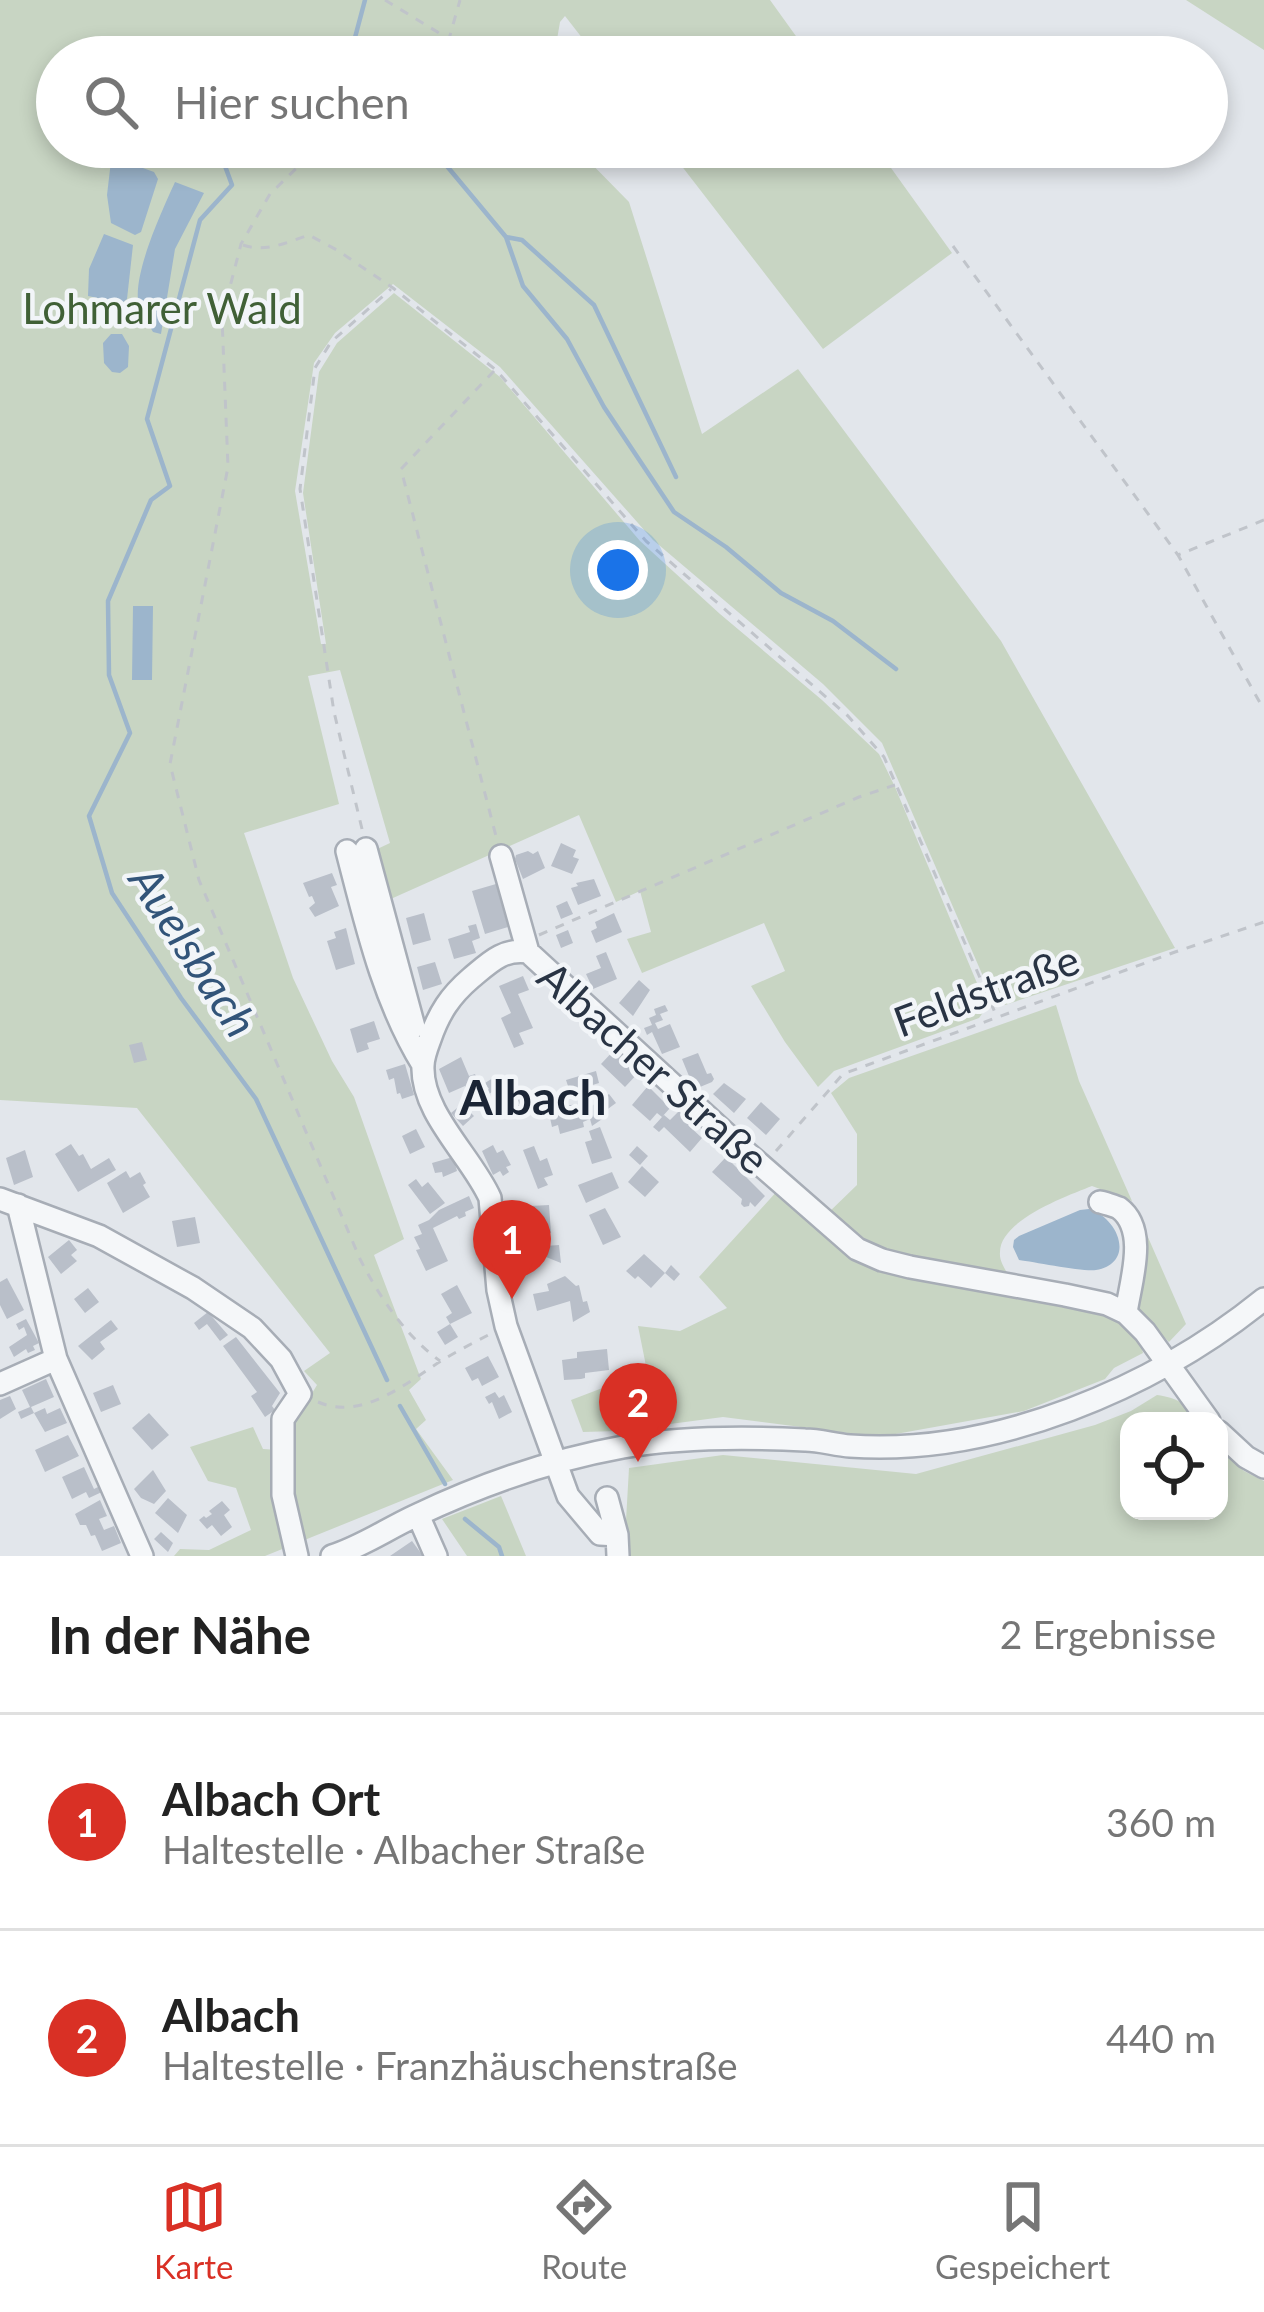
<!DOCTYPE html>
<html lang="de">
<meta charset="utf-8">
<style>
:root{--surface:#fff;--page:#f6f6f6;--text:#222;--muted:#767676;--line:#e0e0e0;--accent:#d93025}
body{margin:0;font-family:Lato,sans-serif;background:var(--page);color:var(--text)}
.controls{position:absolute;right:36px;bottom:36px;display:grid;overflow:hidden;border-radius:24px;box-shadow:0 6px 18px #0003}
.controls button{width:108px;height:108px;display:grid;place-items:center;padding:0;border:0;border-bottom:3px solid var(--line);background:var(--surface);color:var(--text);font:60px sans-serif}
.you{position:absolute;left:618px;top:570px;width:42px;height:42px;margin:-30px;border:9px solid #fff;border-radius:50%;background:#1a73e8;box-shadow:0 0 0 18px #1a73e833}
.badge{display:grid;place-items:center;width:78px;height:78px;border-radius:50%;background:var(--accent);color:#fff;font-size:39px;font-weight:700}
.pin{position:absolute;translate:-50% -99px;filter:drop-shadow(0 3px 6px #0008)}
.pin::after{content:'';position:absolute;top:63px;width:42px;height:36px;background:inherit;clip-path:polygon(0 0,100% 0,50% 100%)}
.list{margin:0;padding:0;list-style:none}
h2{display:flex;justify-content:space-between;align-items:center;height:156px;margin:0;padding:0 48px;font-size:51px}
h2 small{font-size:39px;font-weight:400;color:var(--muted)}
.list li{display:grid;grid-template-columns:78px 1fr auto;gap:36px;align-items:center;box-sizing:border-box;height:216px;padding:0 48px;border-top:3px solid var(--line)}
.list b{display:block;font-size:45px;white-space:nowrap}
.list p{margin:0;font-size:39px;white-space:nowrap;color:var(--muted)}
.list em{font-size:39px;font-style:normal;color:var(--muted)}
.icon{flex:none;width:66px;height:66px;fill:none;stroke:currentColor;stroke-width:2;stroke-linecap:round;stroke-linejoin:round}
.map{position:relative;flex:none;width:1264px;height:1556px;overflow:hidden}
.search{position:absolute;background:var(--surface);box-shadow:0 6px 18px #0003;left:36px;right:36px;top:36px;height:132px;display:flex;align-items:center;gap:30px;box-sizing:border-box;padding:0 42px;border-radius:66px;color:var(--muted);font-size:45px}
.sheet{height:588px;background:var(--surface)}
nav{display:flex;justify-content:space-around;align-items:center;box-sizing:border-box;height:168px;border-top:3px solid var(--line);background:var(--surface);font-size:33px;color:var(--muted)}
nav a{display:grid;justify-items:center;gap:6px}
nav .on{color:var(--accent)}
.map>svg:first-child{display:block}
</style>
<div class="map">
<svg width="1264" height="1556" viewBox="0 0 1264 1556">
<rect width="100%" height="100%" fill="#e2e6eb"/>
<path fill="#c8d5c3" d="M0,0H770L811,57H597L565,16L560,22L554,57H57V147H575L629,202L702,434L798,369L1001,641L1175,948L1005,1005L992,997L882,743L823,684L653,540L500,367L393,284L335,333L314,363L295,491L321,644H326L303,493L319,372L337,343L394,293L500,377L640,541L720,614L822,700L879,754L895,787L987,1007L979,1018L834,1071L818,1087L785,1042L751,986L785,971L764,923L642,973L627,939L651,932L640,891L616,902L579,815L384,902L373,851L390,843L340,670L308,676L339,804L244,833L293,978L332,1061L354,1097L404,1239L374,1255L421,1379L409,1390L426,1420L416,1429L453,1480L265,1556H174L180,1549L209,1550L251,1530L236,1488L208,1481L190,1447L253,1427L263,1449L278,1450L317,1385L304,1371L330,1353L137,1108L0,1100Z
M1186,0H1264V50Z
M667,147H876L952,253L823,349Z
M1056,1005L1079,1081L1132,1201L1092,1186C1067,1196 1000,1220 1000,1252C999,1262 1006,1270 1011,1279L879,1253L826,1215L857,1185V1134L831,1093L849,1078Z
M779,1189L845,1249L1106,1311L1128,1326L1145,1343L1142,1349L1143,1353L1114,1368L1105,1379L1024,1411L879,1437L723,1417L617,1431L583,1432L571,1400L647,1371L638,1326L680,1331L727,1308L699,1277Z
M1147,1235L1186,1324L1169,1342L1143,1317L1136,1302Z
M1157,1395C1177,1398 1187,1403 1197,1421H1129V1511H1219V1449L1244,1471L1264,1481V1556H624L629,1468L723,1455L916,1474L1095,1425L1131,1411Z
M501,1496L526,1556H467L442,1519Z"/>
<path fill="#9cb5cc" d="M115,158L154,172L158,179L141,232L135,235L111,223L107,195L111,161Z
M175,182L204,193L175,249L161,334L153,332C149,324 142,314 139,306C131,276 163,209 175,182Z
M104,234L133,245L127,299L122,303L88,296L89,269Z
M111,334H122L129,346L128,367L120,373L112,372L104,363L103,343Z
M133,606H153L152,680H132Z
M1089,1209C1119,1218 1136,1263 1096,1270C1084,1272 1034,1262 1019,1260L1013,1247L1014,1240L1019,1236L1080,1210Z"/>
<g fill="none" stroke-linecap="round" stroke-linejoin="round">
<path stroke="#9cb5cc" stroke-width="4.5" d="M329,57L353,45L365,0
M218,147L232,185L200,220L147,419L170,486L151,500L108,601L109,675L130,733L89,816L112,893L181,998L256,1099L387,1380
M431,147L506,237L523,286L567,339L604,407L674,512L726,547L781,593L833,621L896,669
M506,237L522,240L594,305L676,477
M400,1406L445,1484
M465,1519L499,1547L502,1556"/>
</g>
<path fill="#b9bfc9" d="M561,843L576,850L573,857L579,859L572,874L551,866Z
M528,851L533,854L538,851L545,868L523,879L515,859L516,855Z
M332,873L337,885L331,887L339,906L315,917L309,908L315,903L312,896L309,897L303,883Z
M594,879L601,896L578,905L571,888L578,886L576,883Z
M496,884L508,927L485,934L472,891Z
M567,901L573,914L561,919L556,906Z
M424,913L431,940L413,945L406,918Z
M614,913L622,932L596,943L591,931L597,928L595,922Z
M476,924L480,938L472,941L476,953L454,959L448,939L470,932L468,926Z
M346,928L355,964L336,970L327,941L336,938L334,932Z
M568,930L573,943L561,948L556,935Z
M606,952L617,979L593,989L586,974L601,968L596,956Z
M435,962L442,984L423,990L417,967Z
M523,976L529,990L518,994L533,1028L519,1033L524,1044L514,1048L501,1018L511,1013L499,986Z
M639,980L650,990L633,1016L619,1003Z
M665,1005L668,1011L660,1014L663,1020L655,1023L658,1029L670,1024L680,1047L662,1054L652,1032L647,1035L644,1028L652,1025L649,1018L656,1015L654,1009Z
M374,1021L380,1039L367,1043L369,1049L357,1053L350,1029Z
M142,1042L147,1060L134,1063L129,1045Z
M616,1048L640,1071L625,1087L601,1064Z
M698,1053L707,1074L711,1073L714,1079L712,1082L700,1087L696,1079L691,1081L682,1059Z
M461,1057L469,1076L475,1074L480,1086L476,1089L479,1094L468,1099L465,1086L449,1093L439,1069Z
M405,1064L414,1095L402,1099L400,1093L397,1094L394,1078L389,1080L386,1070Z
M596,1071L599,1083L570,1092L566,1080Z
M496,1076L509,1095L499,1103L492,1092L483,1098L481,1095L489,1089L485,1083Z
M724,1083L746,1099L734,1113L713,1094Z
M648,1086L670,1108L662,1117L664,1115L670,1120L679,1111L691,1122L688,1125L702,1138L690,1152L664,1127L659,1132L653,1127L662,1117L657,1113L650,1121L632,1105Z
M609,1094L616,1103L605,1111L608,1115L592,1126L590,1119L583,1122L584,1127L560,1134L558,1125L552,1127L550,1118L561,1113L559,1107L583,1103L586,1110Z
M525,1097L532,1113L517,1119L513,1108L520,1105L518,1100Z
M761,1102L780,1119L766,1135L747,1118Z
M462,1104L474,1116L463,1126L451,1113Z
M600,1127L612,1158L592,1164L585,1142L592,1140L589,1131Z
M416,1129L425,1147L410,1154L402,1136Z
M71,1144L79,1156L83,1154L91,1169L109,1158L116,1170L78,1192L55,1154Z
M493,1145L497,1153L503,1150L511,1165L506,1167L509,1172L503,1176L500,1171L493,1175L482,1151Z
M534,1146L540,1161L547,1158L553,1175L544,1178L548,1185L538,1189L523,1150Z
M637,1146L648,1156L640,1165L629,1155Z
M25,1150L33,1177L14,1185L6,1158Z
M453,1157L457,1171L443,1177L442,1172L435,1173L432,1163Z
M726,1157L765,1196L755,1207L750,1202L749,1206L744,1207L741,1204L742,1199L712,1172Z
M642,1166L659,1182L645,1197L628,1182Z
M126,1171L130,1178L140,1172L146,1183L143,1185L150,1197L123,1213L107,1183Z
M612,1172L619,1188L586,1203L578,1185Z
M416,1179L422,1187L428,1182L445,1203L430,1214L408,1185Z
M469,1196L474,1208L465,1212L466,1216L459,1219L457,1216L433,1228L448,1261L426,1271L416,1250L420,1249L414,1237L422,1234L418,1225L429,1220L439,1210Z
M549,1205L551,1233L528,1235L527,1222L531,1221L530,1206Z
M605,1208L621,1237L603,1245L589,1215Z
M195,1217L200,1243L177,1247L172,1221Z
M69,1240L77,1250L71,1255L77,1261L61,1274L48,1257Z
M559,1245L561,1263L546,1257L545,1246Z
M644,1254L665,1273L671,1265L680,1274L674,1281L665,1273L651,1288L638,1276L635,1279L626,1271Z
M565,1276L576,1286L579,1285L583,1302L587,1301L590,1312L573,1322L570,1301L537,1311L533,1294L549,1291L547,1284Z
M7,1278L24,1310L7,1319L0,1305V1282Z
M457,1285L472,1313L450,1324L446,1317L452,1313L441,1294Z
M88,1288L99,1302L85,1313L74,1299Z
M208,1312L228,1335L220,1341L207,1324L199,1330L194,1323Z
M26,1319L39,1343L33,1346L35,1350L28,1353L26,1349L14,1357L9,1347L27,1335L24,1327L19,1330L16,1324Z
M111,1320L118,1329L100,1342L105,1349L92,1360L78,1346Z
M450,1324L458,1337L445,1345L437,1332Z
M236,1337L280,1393L272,1406L275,1410L265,1417L251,1396L257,1392L223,1346Z
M607,1349L609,1370L585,1373V1378L581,1379L564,1380L562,1360L577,1358V1352Z
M488,1356L499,1377L482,1386L478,1378L472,1381L465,1368Z
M46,1379L54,1397L31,1407L34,1413L45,1408L47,1414L60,1408L67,1423L45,1432L34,1413L21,1419L18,1412L30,1407L22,1390Z
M113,1385L121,1404L101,1412L93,1393Z
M495,1392L499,1398L504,1395L512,1412L499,1419L492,1402L489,1404L485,1397Z
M10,1396L16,1409L0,1419V1400Z
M149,1413L169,1435L152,1450L132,1428Z
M68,1435L79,1456L45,1472L35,1450Z
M84,1467L94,1489L102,1485L104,1491L89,1498L86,1492L72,1499L62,1477Z
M153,1470L166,1491L154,1504L141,1498L134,1489Z
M168,1498L187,1515L178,1533L155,1513Z
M100,1500L107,1516L99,1519L104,1530L114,1526L121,1543L102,1551L95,1535L91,1536L86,1525H80L75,1514Z
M222,1501L230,1510L224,1515L232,1527L221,1536L212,1525L207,1529L199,1520L204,1516L206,1518L212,1514L209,1511Z
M161,1532L173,1543L168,1552L154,1539Z
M412,1541L423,1556H390Z"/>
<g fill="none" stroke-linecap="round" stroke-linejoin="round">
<defs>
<path id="minor" d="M366,849L414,1027
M347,851C366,924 383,1000 423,1065
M501,856L528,952
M0,1199L99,1236L193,1288L252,1328L281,1359L300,1394L283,1419V1495L297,1556
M1100,1202C1102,1202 1117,1207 1119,1208C1149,1230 1130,1283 1126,1313
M18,1205L56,1359L142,1556
M0,1384L56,1359
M1219,1432L1246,1457L1264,1467
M607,1498L617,1535L618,1556
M418,1515L436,1556
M617,1535L600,1534L568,1496L506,1326L498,1290L490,1198C472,1157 421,1113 423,1066C423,1057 427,1047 430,1039C439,1013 450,996 471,978C489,963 503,948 528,952L747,1153L857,1249L882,1260L910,1267L1065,1295L1107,1304L1126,1313L1145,1332L1209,1421
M332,1556C361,1547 387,1529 415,1516C480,1485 551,1460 623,1447C681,1437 746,1437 805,1440C820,1440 835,1445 850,1446C995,1456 1154,1388 1264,1299"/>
</defs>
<use href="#minor" stroke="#a7adb6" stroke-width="26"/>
<path stroke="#c0c4ca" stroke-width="3" stroke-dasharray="9 9" stroke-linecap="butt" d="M385,0L449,39
M439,57L449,39L460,0
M324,147L310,155L270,194L241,244L222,318L228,467L170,764L199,880L360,1259C380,1298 405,1335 440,1361
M243,245C265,253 288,242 309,235L337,250L393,288L496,370L646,541L848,716L884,757L997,1017
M953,246L1178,555
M494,371L401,469L497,840
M1264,520L1178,555L1264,710
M362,829L334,712L300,489L315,368L331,342L391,289
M539,935L859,797L895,785
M776,1151L843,1074L1175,952L1264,922
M318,1402C363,1421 406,1383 441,1361C457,1351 475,1342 492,1333"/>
<use href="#minor" stroke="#f5f7f9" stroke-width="21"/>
</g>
<g text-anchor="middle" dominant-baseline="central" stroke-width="9" stroke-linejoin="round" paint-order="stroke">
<g font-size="42" fill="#406036" stroke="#f2f5f8">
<text x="162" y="308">Lohmarer Wald</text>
</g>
<g font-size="42" fill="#293444" stroke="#f2f5f8">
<text transform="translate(986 990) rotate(-20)">Feldstraße</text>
<text transform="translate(654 1067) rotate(42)">Albacher Straße</text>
</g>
<g font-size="45" font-style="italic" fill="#325479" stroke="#f2f5f8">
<text transform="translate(194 951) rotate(57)">Auelsbach</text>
</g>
<g font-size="48" font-weight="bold" fill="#1b2535" stroke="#f2f5f8">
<text x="533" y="1096">Albach</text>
</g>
</g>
</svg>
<div class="controls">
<button><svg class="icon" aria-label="locate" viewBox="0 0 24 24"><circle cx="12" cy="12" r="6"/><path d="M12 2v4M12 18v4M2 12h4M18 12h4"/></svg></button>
</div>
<div class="you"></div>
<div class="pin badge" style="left:512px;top:1299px">1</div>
<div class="pin badge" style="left:638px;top:1462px">2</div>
<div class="search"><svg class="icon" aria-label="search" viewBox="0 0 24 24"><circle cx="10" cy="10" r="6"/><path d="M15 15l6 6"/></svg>Hier suchen</div>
</div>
<section class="sheet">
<h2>In der Nähe<small>2 Ergebnisse</small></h2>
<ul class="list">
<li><span class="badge">1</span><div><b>Albach Ort</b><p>Haltestelle · Albacher Straße</p></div><em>360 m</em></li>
<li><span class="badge">2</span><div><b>Albach</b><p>Haltestelle · Franzhäuschenstraße</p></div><em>440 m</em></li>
</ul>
</section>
<nav>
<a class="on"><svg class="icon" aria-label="map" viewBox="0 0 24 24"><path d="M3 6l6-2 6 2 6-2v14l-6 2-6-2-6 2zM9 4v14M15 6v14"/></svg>Karte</a>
<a><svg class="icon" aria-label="directions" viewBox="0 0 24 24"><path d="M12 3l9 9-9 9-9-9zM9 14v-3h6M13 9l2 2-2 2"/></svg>Route</a>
<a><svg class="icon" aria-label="saved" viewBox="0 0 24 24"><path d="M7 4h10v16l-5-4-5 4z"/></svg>Gespeichert</a>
</nav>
